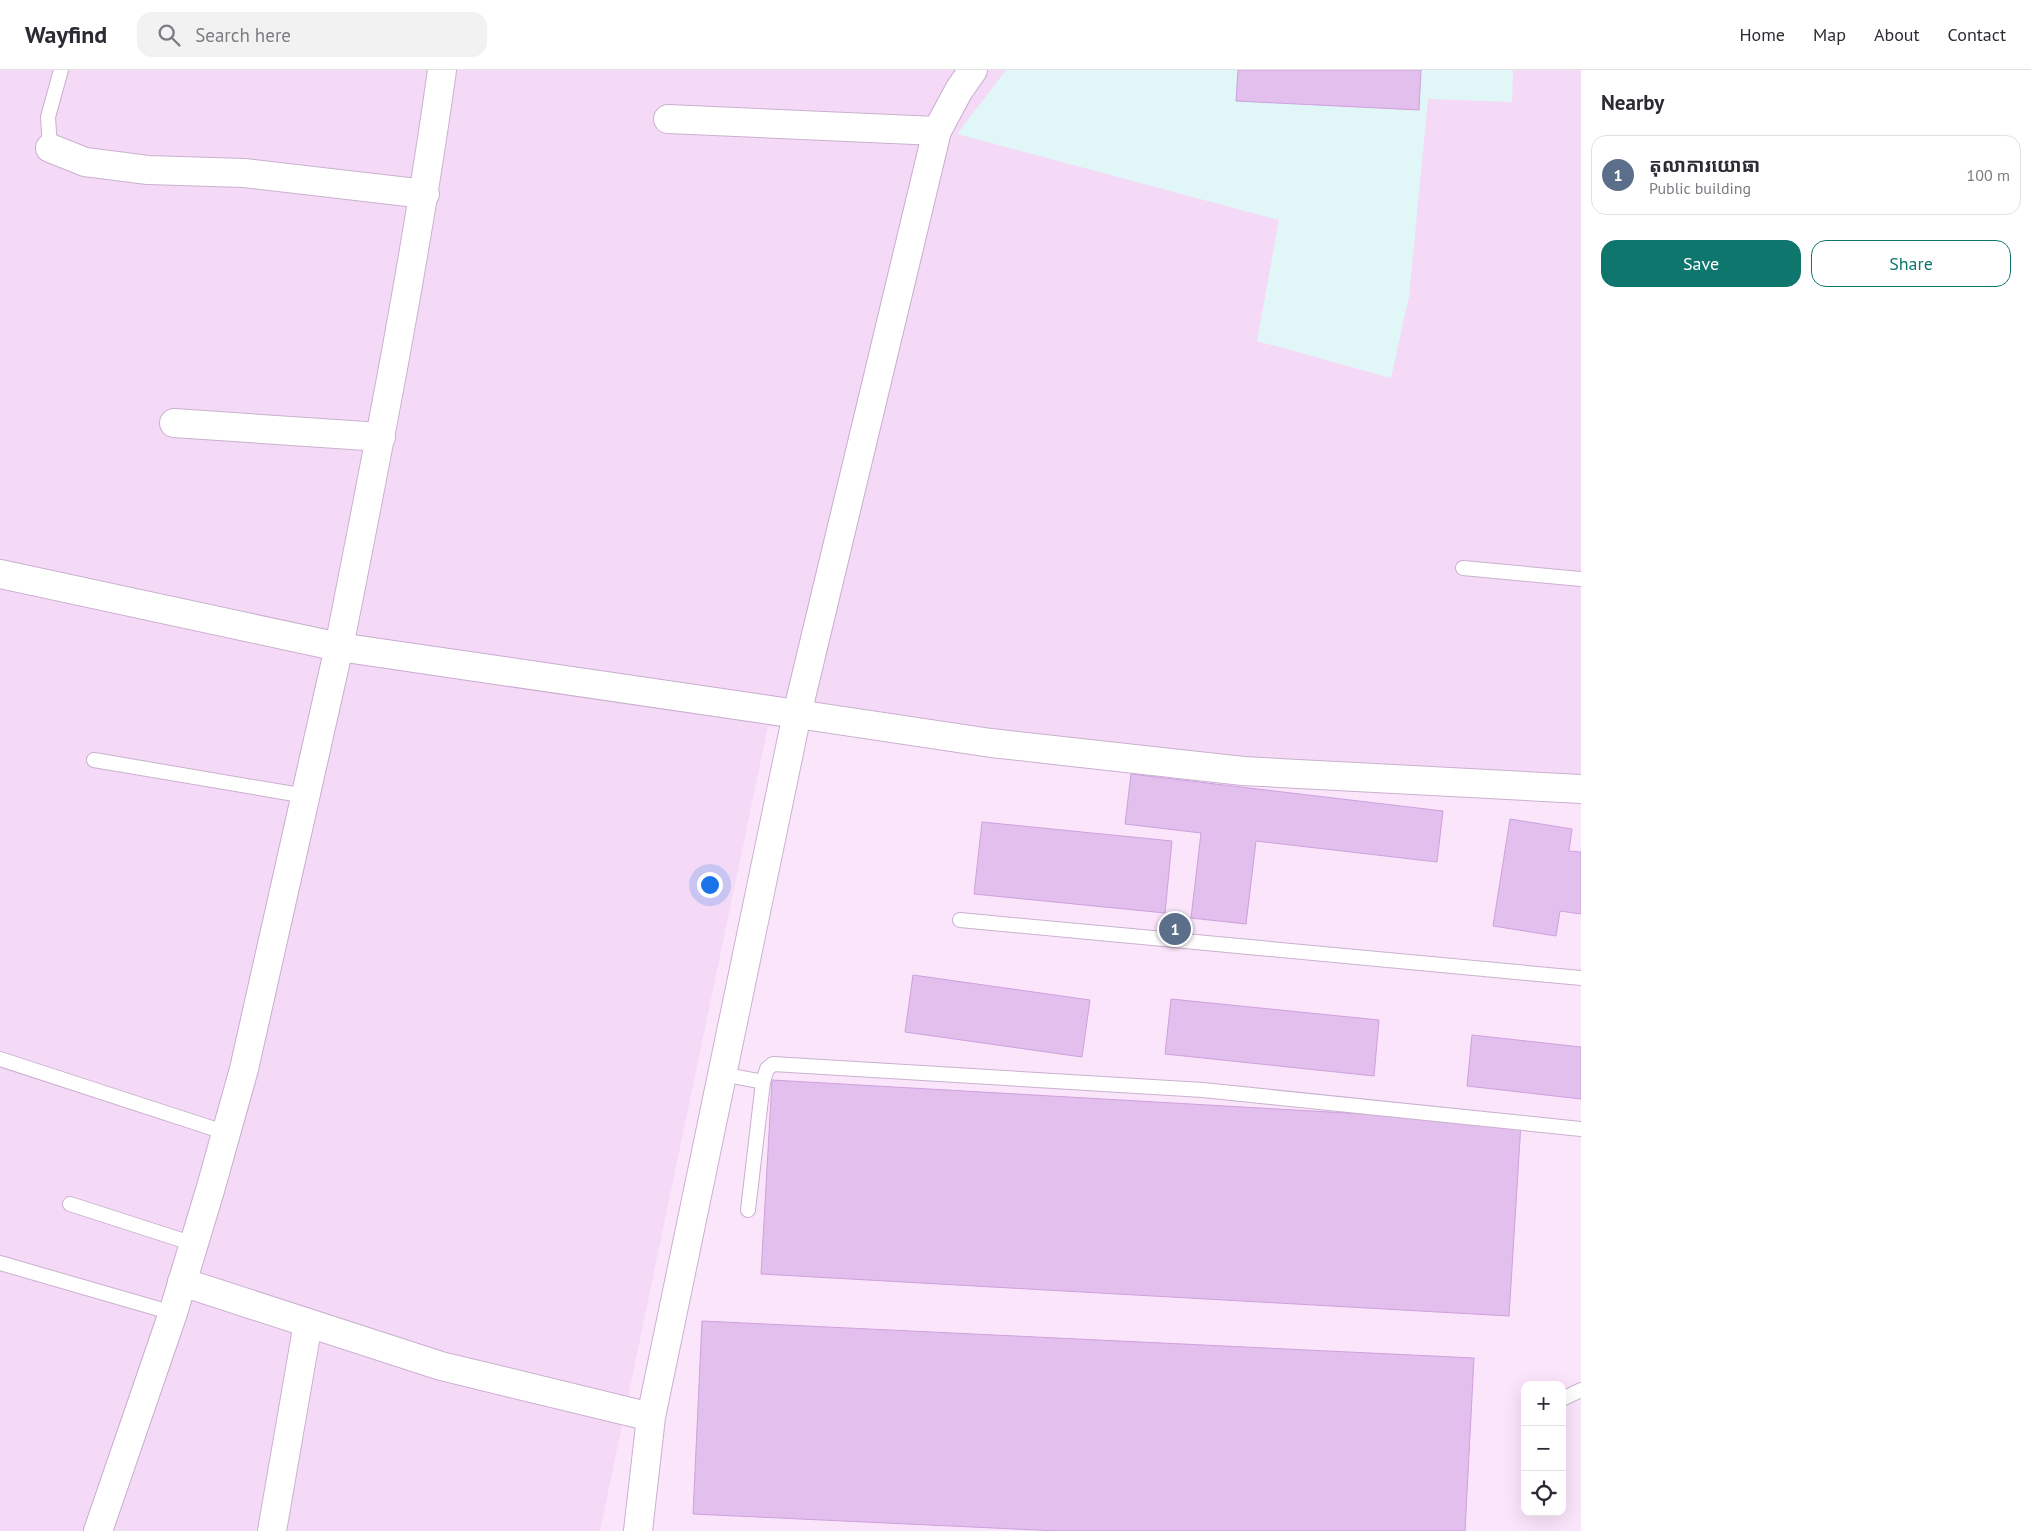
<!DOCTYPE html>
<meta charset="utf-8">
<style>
:root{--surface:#fff;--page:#f2f2f3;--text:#2b2b33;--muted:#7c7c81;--line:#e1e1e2;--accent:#0f766e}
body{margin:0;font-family:"PT Sans","Noto Sans Khmer",sans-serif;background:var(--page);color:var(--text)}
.controls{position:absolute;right:15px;bottom:15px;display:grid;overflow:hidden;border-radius:10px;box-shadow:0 5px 20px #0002}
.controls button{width:45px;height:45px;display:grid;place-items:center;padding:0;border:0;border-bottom:1px solid var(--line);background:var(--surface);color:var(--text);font:25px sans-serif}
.you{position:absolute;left:709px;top:814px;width:18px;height:18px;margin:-12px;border:4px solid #fff;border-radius:50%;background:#1a73e8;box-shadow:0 0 0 8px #1a73e833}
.badge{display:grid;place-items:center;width:32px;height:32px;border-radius:50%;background:var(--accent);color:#fff;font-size:16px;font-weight:700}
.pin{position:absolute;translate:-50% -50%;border:2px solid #fff;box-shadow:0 1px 5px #0006}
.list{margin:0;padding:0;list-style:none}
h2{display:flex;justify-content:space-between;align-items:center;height:65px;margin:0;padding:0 20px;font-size:21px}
h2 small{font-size:16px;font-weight:400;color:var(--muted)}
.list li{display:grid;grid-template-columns:32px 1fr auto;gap:15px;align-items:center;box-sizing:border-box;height:80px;margin:0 10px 10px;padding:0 10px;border:1px solid var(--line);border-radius:15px}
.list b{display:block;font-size:19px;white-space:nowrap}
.list p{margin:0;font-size:16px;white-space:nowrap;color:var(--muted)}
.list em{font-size:16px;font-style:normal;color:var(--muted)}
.actions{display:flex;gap:10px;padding:15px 20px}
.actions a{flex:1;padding:11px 0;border:1px solid var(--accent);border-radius:15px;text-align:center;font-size:18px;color:var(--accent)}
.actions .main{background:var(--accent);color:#fff}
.icon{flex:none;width:28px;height:28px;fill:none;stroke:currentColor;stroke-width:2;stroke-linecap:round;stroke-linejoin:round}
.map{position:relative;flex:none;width:1581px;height:1461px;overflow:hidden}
header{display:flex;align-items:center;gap:30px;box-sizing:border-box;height:70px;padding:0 25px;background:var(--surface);border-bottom:1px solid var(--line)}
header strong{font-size:24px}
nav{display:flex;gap:28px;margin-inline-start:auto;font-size:18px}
.search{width:350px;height:45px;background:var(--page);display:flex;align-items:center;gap:12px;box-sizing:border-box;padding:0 18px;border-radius:15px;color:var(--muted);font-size:19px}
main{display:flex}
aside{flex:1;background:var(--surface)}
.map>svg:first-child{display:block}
</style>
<header>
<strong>Wayfind</strong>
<div class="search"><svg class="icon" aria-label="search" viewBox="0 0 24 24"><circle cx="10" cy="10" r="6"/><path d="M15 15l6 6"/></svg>Search here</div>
<nav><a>Home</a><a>Map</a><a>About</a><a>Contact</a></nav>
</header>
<main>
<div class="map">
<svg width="1581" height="1461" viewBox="0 0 1581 1461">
<rect width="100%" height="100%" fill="#fae5fa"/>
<path fill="#f4daf6" d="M0,0H1581V733L768,656L600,1461H0Z"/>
<path fill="#e1f6f6" d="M1006,0H1513L1512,32L1428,29L1409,227L1391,308L1257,271L1279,150L957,64Z"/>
<path fill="#e2bfed" stroke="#cea0de" d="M1238,0H1421L1419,40L1236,31Z
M1131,704L1443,741L1437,792L1256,771L1246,854L1191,848L1201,763L1125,754Z
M1510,749L1572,759L1569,781L1581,782V844L1560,841L1556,866L1493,856Z
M982,752L1172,771L1165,843L974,824Z
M913,905L1090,930L1082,987L905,962Z
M1171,929L1379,950L1374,1006L1165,984Z
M1472,965L1581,977V1029L1467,1016Z
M772,1010L1521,1053L1509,1246L761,1204Z
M702,1251L1474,1288L1465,1461H1058L693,1444Z"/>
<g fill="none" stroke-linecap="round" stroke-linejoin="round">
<defs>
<path id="lane" d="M50,78L48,47L61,0
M1463,498L1581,509
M94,690L306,726
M960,850L1581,908
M0,989L227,1063
M722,1004L763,1012
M70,1134L194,1174
M748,1140L763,1012L767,999L773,994L1203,1020L1581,1059
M0,1193L173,1243
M1562,1329L1581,1320"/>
<path id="street" d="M668,49L937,61
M50,78L85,92L148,100L244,103L425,124
M174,353L381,367
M0,504L339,577C377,385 415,194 442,0
M182,1212L441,1296L651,1347
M272,1461L308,1253
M638,1461L651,1347L797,644L991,673L1243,701L1581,719"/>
<path id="secondary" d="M98,1461L173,1243L211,1117L244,999L339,577L797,644L937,61L959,20L973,0"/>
</defs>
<use href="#lane" stroke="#cab1cf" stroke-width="16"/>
<use href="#street" stroke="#cab1cf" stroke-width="30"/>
<use href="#secondary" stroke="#c8adcf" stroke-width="30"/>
<use href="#lane" stroke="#fff" stroke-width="14"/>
<use href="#street" stroke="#fff" stroke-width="28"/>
<use href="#secondary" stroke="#fff" stroke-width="28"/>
</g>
</svg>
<div class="controls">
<button>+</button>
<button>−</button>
<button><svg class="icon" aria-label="locate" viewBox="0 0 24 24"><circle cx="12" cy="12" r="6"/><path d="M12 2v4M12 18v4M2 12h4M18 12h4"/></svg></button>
</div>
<div class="you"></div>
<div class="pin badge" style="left:1175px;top:859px;background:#5c6f8a">1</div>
</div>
<aside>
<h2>Nearby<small></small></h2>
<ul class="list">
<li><span class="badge" style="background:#5c6f8a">1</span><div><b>តុលាការយោធា</b><p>Public building</p></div><em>100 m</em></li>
</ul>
<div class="actions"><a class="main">Save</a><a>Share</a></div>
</aside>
</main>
